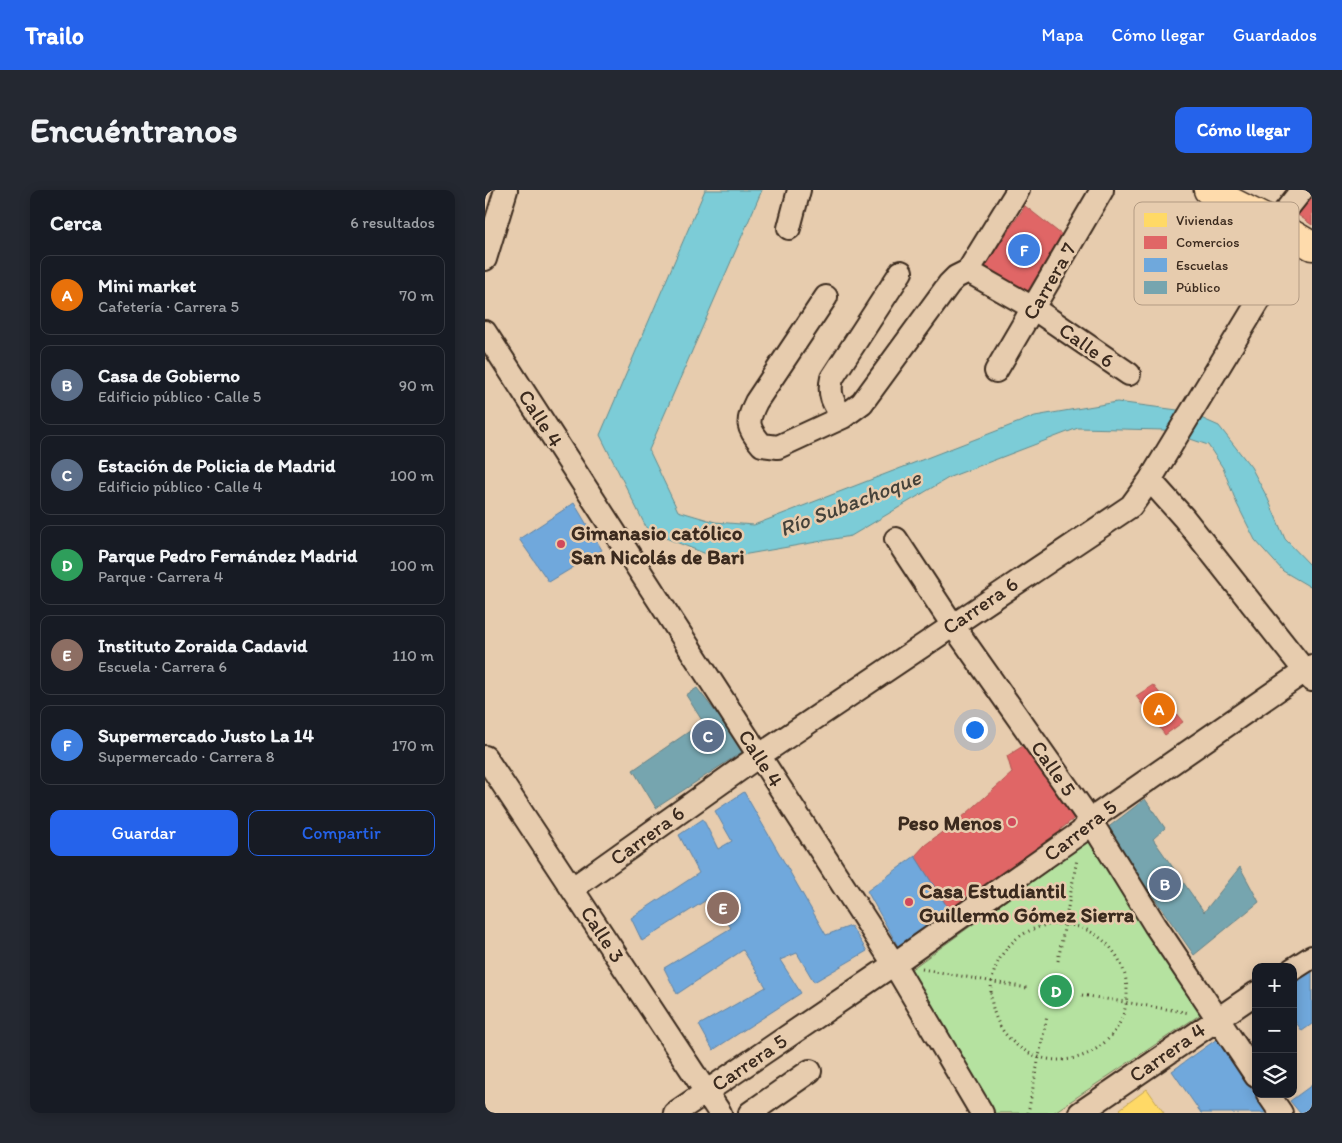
<!DOCTYPE html>
<html lang="es">
<meta charset="utf-8">
<style>
:root{--surface:#171b24;--page:#242831;--text:#f1f3f6;--muted:#9ea1a6;--line:#363941;--accent:#2563eb}
body{margin:0;font-family:Itim,sans-serif;background:var(--page);color:var(--text)}
.controls{position:absolute;right:15px;bottom:15px;display:grid;overflow:hidden;border-radius:10px;box-shadow:0 2px 12px #0003}
.controls button{width:45px;height:45px;display:grid;place-items:center;padding:0;border:0;border-bottom:1px solid var(--line);background:var(--surface);color:var(--text);font:25px sans-serif}
.you{position:absolute;left:489px;top:539px;width:18px;height:18px;margin:-12px;border:4px solid #fff;border-radius:50%;background:#1a73e8;box-shadow:0 0 0 8px #1a73e833}
.badge{display:grid;place-items:center;width:32px;height:32px;border-radius:50%;background:var(--accent);color:#fff;font-size:16px;font-weight:700}
.pin{position:absolute;translate:-50% -50%;border:2px solid #fff;box-shadow:0 1px 5px #0006}
.list{margin:0;padding:0;list-style:none}
h2{display:flex;justify-content:space-between;align-items:center;height:65px;margin:0;padding:0 20px;font-size:21px}
h2 small{font-size:16px;font-weight:400;color:var(--muted)}
.list li{display:grid;grid-template-columns:32px 1fr auto;gap:15px;align-items:center;box-sizing:border-box;height:80px;margin:0 10px 10px;padding:0 10px;border:1px solid var(--line);border-radius:10px}
.list b{display:block;font-size:19px;white-space:nowrap}
.list p{margin:0;font-size:16px;white-space:nowrap;color:var(--muted)}
.list em{font-size:16px;font-style:normal;color:var(--muted)}
.actions{display:flex;gap:10px;padding:15px 20px}
.actions a{flex:1;padding:11px 0;border:1px solid var(--accent);border-radius:10px;text-align:center;font-size:18px;color:var(--accent)}
.actions .main{background:var(--accent);color:#fff}
.icon{flex:none;width:28px;height:28px;fill:none;stroke:currentColor;stroke-width:2;stroke-linecap:round;stroke-linejoin:round}
.map{position:relative;flex:none;width:827px;height:923px;overflow:hidden;border-radius:10px}
header{display:flex;align-items:center;gap:30px;box-sizing:border-box;height:70px;padding:0 25px;background:var(--accent);color:#fff}
header strong{font-size:24px}
nav{display:flex;gap:28px;margin-inline-start:auto;font-size:18px}
.intro{display:flex;align-items:center;justify-content:space-between;box-sizing:border-box;height:120px;padding:0 30px}
h1{margin:0;font-size:35px}
.button{padding:12px 22px;border-radius:10px;background:var(--accent);color:#fff;font-size:18px;font-weight:700}
main{display:flex;gap:30px;padding:0 30px}
aside{flex:1;background:var(--surface);border-radius:10px;box-shadow:0 2px 12px #0003}
.map>svg:first-child{display:block}
</style>
<header>
<strong>Trailo</strong>
<nav><a>Mapa</a><a>Cómo llegar</a><a>Guardados</a></nav>
</header>
<div class="intro"><h1>Encuéntranos</h1><a class="button">Cómo llegar</a></div>
<main>
<aside>
<h2>Cerca<small>6 resultados</small></h2>
<ul class="list">
<li><span class="badge" style="background:#e8710a">A</span><div><b>Mini market</b><p>Cafetería · Carrera 5</p></div><em>70 m</em></li>
<li><span class="badge" style="background:#5c6f8a">B</span><div><b>Casa de Gobierno</b><p>Edificio público · Calle 5</p></div><em>90 m</em></li>
<li><span class="badge" style="background:#5c6f8a">C</span><div><b>Estación de Policia de Madrid</b><p>Edificio público · Calle 4</p></div><em>100 m</em></li>
<li><span class="badge" style="background:#2e9e5b">D</span><div><b>Parque Pedro Fernández Madrid</b><p>Parque · Carrera 4</p></div><em>100 m</em></li>
<li><span class="badge" style="background:#8d6e63">E</span><div><b>Instituto Zoraida Cadavid</b><p>Escuela · Carrera 6</p></div><em>110 m</em></li>
<li><span class="badge" style="background:#3f7fe0">F</span><div><b>Supermercado Justo La 14</b><p>Supermercado · Carrera 8</p></div><em>170 m</em></li>
</ul>
<div class="actions"><a class="main">Guardar</a><a>Compartir</a></div>
</aside>
<div class="map">
<svg width="827" height="923" viewBox="0 0 827 923">
<rect width="100%" height="100%" fill="#e7ccae"/>
<filter id="ink" filterUnits="userSpaceOnUse"><feTurbulence type="fractalNoise" baseFrequency=".02" numOctaves="2"/><feDisplacementMap in="SourceGraphic" scale="10" xChannelSelector="R" yChannelSelector="G"/><feConvolveMatrix kernelMatrix="1 2 1 2 8 2 1 2 1" color-interpolation-filters="sRGB"/></filter>
<g filter="url(#ink)">
<path fill="#b5e2a0" stroke="#78865f" d="M603,651L719,822L568,923H507L425,780Z"/>
<path fill="#7cccd7" stroke="#628b8d" d="M220,0H277L164,260L193,321L230,332L269,335L550,226L632,212L700,221L734,236L766,277L783,309L800,349L827,377V398L798,381L770,350L752,314L738,278L723,255L679,240L593,238L465,287L366,346L234,369L163,341L115,245Z"/>
<path fill="#ffd966" stroke="#c4a450" d="M662,899L679,923H638L635,919Z"/>
<path fill="#e06666" stroke="#ae5450" d="M827,7V35L813,25Z
M540,16L577,45L542,102L500,76Z
M668,495L698,532L680,545L651,506Z
M538,556L593,625L576,639L574,646L466,723L430,666L440,655L481,624L527,583L522,566Z"/>
<path fill="#6fa8dc" stroke="#5f82a3" d="M89,313L117,360L64,392L34,349Z
M259,602L341,745L366,736L382,761L329,792L312,763L295,770L316,803L228,860L214,835L281,797L258,760L192,804L179,778L246,738L226,707L157,751L146,728L214,683L194,645L218,629L233,659L247,651L230,621Z
M430,666L466,723L414,758L382,701Z
M827,775V834L817,841L808,828V786Z
M732,849L783,923H716L687,881Z
M827,895V923H815L805,911Z"/>
<path fill="#76a5af" stroke="#648084" d="M212,498L260,560L171,618L148,580L218,532L201,505Z
M660,609L680,638L668,649L719,722L755,677L774,712L709,765L621,639Z"/>
<g fill="none" stroke-linecap="round" stroke-linejoin="round">
<defs>
<path id="minor" d="M790,34L817,0
M304,38L314,0
M0,69L21,0
M483,81L548,118L644,184
M483,81L533,0
M341,107L271,212C261,232 262,238 277,255L293,257L358,227L377,213L464,94L471,87L483,81
M0,142L409,774L497,923
M511,181L617,0
M358,227C348,213 343,205 347,188L416,82
M665,290L699,328L827,490
M411,349L467,434L605,630L670,735L771,886
M0,567L235,923
M88,698L275,565L646,316L665,290L812,48
M808,779L827,767
M783,904L796,923
M190,923L409,774L596,642L605,630L827,476
M265,923L325,881
M595,923L771,803"/>
<path id="major" d="M723,0L790,34L827,56"/>
</defs>
<use href="#minor" stroke="#3b2a1e" stroke-width="26"/>
<use href="#major" stroke="#3b2a1e" stroke-width="31"/>
<path stroke="#3b2a1e" stroke-width="3" stroke-dasharray="1 4" stroke-linecap="butt" d="M506 802a68 68 0 1 1 136 0a68 68 0 1 1-136 0Z
M573,771L592,669
M437,779L542,798
M597,805L705,823
M543,923L562,826"/>
<use href="#minor" stroke="#e7ccae" stroke-width="22"/>
<use href="#major" stroke="#fedbac" stroke-width="28"/>
</g>
</g>
<g fill="#d1495b" stroke="#e7ccae" stroke-width="2">
<circle cx="76" cy="354" r="5"/>
<circle cx="527" cy="632" r="5"/>
<circle cx="424" cy="712" r="5"/>
</g>
<g text-anchor="middle" dominant-baseline="central" stroke-width="5" stroke-linejoin="round" paint-order="stroke">
<g font-size="21" fill="#3b2a1e" stroke="#e7ccae">
<text transform="translate(564 91) rotate(-60)">Carrera 7</text>
<text transform="translate(602 155) rotate(35)">Calle 6</text>
<text transform="translate(56 228) rotate(57)">Calle 4</text>
<text transform="translate(495 415) rotate(-34)">Carrera 6</text>
<text transform="translate(276 568) rotate(57)">Calle 4</text>
<text transform="translate(569 578) rotate(55)">Calle 5</text>
<text transform="translate(595 640) rotate(-38)">Carrera 5</text>
<text transform="translate(162 645) rotate(-36)">Carrera 6</text>
<text transform="translate(118 744) rotate(57)">Calle 3</text>
<text transform="translate(682 862) rotate(-35)">Carrera 4</text>
<text transform="translate(264 872) rotate(-34)">Carrera 5</text>
</g>
<g font-size="21" font-weight="bold" fill="#3b2a1e" stroke="#e7ccae" text-anchor="start">
<text x="86" y="342">Gimanasio católico<tspan x="86" dy="24">San Nicolás de Bari</tspan></text>
<text x="517" y="632" text-anchor="end">Peso Menos</text>
<text x="434" y="700">Casa Estudiantil<tspan x="434" dy="24">Guillermo Gómez Sierra</tspan></text>
</g>
<g font-size="22" font-style="italic" fill="#45423a" stroke="#e7ccae">
<text transform="translate(365 313) rotate(-21)">Río Subachoque</text>
</g>
</g>
<rect x="649" y="12" width="165" height="103" rx="8" fill="#e7ccae" stroke="#b39b83" stroke-width="1"/>
<rect x="659" y="23" width="23" height="14" fill="#ffd966"/>
<rect x="659" y="46" width="23" height="13" fill="#e06666"/>
<rect x="659" y="68" width="23" height="14" fill="#6fa8dc"/>
<rect x="659" y="91" width="23" height="13" fill="#76a5af"/>
<g font-size="14" fill="#3b2a1e">
<text x="691" y="35">Viviendas</text>
<text x="691" y="57">Comercios</text>
<text x="691" y="80">Escuelas</text>
<text x="691" y="102">Público</text>
</g>
</svg>
<div class="controls">
<button>+</button>
<button>−</button>
<button><svg class="icon" aria-label="layers" viewBox="0 0 24 24"><path d="M12 4l9 5-9 5-9-5zM3 14l9 5 9-5"/></svg></button>
</div>
<div class="you"></div>
<div class="pin badge" style="left:674px;top:519px;background:#e8710a">A</div>
<div class="pin badge" style="left:680px;top:694px;background:#5c6f8a">B</div>
<div class="pin badge" style="left:223px;top:546px;background:#5c6f8a">C</div>
<div class="pin badge" style="left:571px;top:801px;background:#2e9e5b">D</div>
<div class="pin badge" style="left:238px;top:718px;background:#8d6e63">E</div>
<div class="pin badge" style="left:539px;top:60px;background:#3f7fe0">F</div>
</div>
</main>
